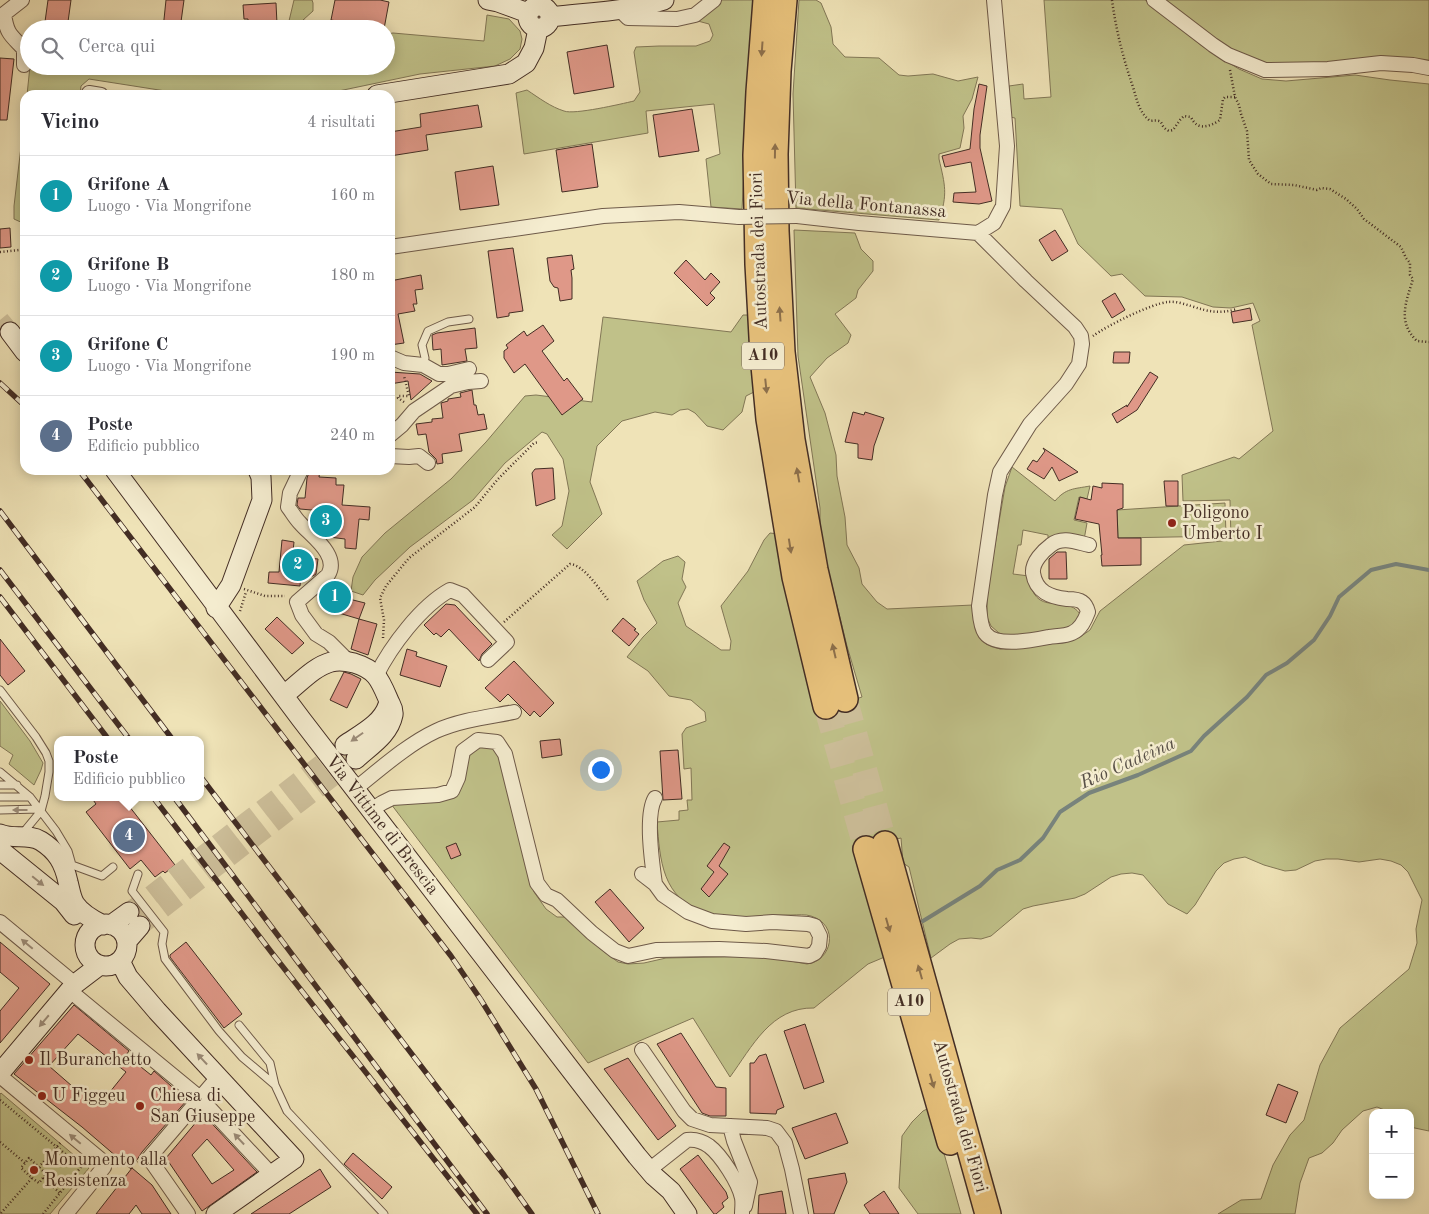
<!DOCTYPE html>
<html lang="it">
<meta charset="utf-8">
<style>
:root{--surface:#fff;--page:#f7f7f7;--text:#2b2b33;--muted:#7c7c81;--line:#e1e1e2;--accent:#ea580c}
body{margin:0;font-family:"Old Standard TT",serif;background:var(--page);color:var(--text)}
.controls{position:absolute;right:15px;bottom:15px;display:grid;overflow:hidden;border-radius:10px;box-shadow:0 2px 12px #0003}
.controls button{width:45px;height:45px;display:grid;place-items:center;padding:0;border:0;border-bottom:1px solid var(--line);background:var(--surface);color:var(--text);font:25px sans-serif}
.you{position:absolute;left:600px;top:769px;width:18px;height:18px;margin:-12px;border:4px solid #fff;border-radius:50%;background:#1a73e8;box-shadow:0 0 0 8px #1a73e833}
.badge{display:grid;place-items:center;width:32px;height:32px;border-radius:50%;background:var(--accent);color:#fff;font-size:16px;font-weight:700}
.pin{position:absolute;translate:-50% -50%;border:2px solid #fff;box-shadow:0 1px 5px #0006}
.popup{position:absolute;left:54px;top:736px;width:150px;height:65px;box-sizing:border-box;display:grid;place-content:center;border-radius:10px;background:var(--surface);filter:drop-shadow(0 1px 4px #0005);font-size:16px;white-space:nowrap;color:var(--muted)}
.popup b{font-size:19px;color:var(--text)}
.popup::after{content:'';position:absolute;left:50%;top:100%;margin-left:-10px;border:10px solid transparent;border-top-color:var(--surface)}
.list{margin:0;padding:0;list-style:none}
h2{display:flex;justify-content:space-between;align-items:center;height:65px;margin:0;padding:0 20px;font-size:21px}
h2 small{font-size:16px;font-weight:400;color:var(--muted)}
.list li{display:grid;grid-template-columns:32px 1fr auto;gap:15px;align-items:center;box-sizing:border-box;height:80px;padding:0 20px;border-top:1px solid var(--line)}
.list b{display:block;font-size:19px;white-space:nowrap}
.list p{margin:0;font-size:16px;white-space:nowrap;color:var(--muted)}
.list em{font-size:16px;font-style:normal;color:var(--muted)}
.icon{flex:none;width:28px;height:28px;fill:none;stroke:currentColor;stroke-width:2;stroke-linecap:round;stroke-linejoin:round}
.map{position:relative;flex:none;width:1429px;height:1214px;overflow:hidden}
.search{position:absolute;background:var(--surface);box-shadow:0 2px 12px #0003;left:20px;top:20px;width:375px;height:55px;display:flex;align-items:center;gap:12px;box-sizing:border-box;padding:0 18px;border-radius:28px;color:var(--muted);font-size:19px}
.panel{position:absolute;background:var(--surface);box-shadow:0 2px 12px #0003;left:20px;top:90px;width:375px;height:385px;border-radius:15px}
.map>svg:first-child{display:block}
</style>
<div class="map">
<svg width="1429" height="1214" viewBox="0 0 1429 1214">
<rect width="100%" height="100%" fill="#efe3b7"/>
<filter id="stains"><feTurbulence type="fractalNoise" baseFrequency=".004" numOctaves="4"/><feColorMatrix values="0 0 0 0 .2 0 0 0 0 .09 0 0 0 0 .02 0 0 0 .5 -.17"/></filter>
<radialGradient id="worn" r=".72"><stop offset=".6" stop-color="#630" stop-opacity="0"/><stop offset="1" stop-color="#630" stop-opacity=".3"/></radialGradient>
<path fill="#c0c189" stroke="#827756" d="M294,0H312L313,3V11L303,20L353,29H240L275,28L286,26L289,21Z
M721,0H755L752,26L742,209L711,207L706,159L720,154L714,104L646,111L648,133L524,154L516,93L527,90C539,98 551,107 564,111C574,115 621,104 634,101L640,92L634,52L636,47L659,46H696L710,41L713,35L709,24L694,20L713,9Z
M799,0H816L821,3L831,27L833,44L845,57L879,58L899,75L908,76L933,74L958,81L978,77L972,99L963,116L964,128L960,148L939,154V159C945,185 948,194 939,220L796,208L793,94Z
M1044,0H1145L1202,46L1239,69L1262,79L1286,81L1355,75L1390,80L1429,84V1131L1410,1127V1113H1392L1377,1107L1363,1111L1342,1130L1333,1143L1322,1153L1309,1158L1300,1183L1295,1214H1218L1241,1200L1261,1199L1273,1165L1290,1135L1304,1120L1320,1065L1340,1028L1409,969L1417,943L1416,929L1422,900L1408,872L1401,865L1391,861L1380,859L1359,862L1338,859H1326L1315,861L1296,870L1285,871L1264,865L1245,857L1234,859L1224,863L1216,871L1195,905L1187,914L1168,904L1143,875L1132,873L1121,874L1111,877L1085,894L1075,898L1033,906L1023,909L991,936L981,939L971,938L959,939L950,944L931,958L909,867L903,863L901,838L858,848L887,956L868,964L814,1008C771,1007 752,1047 730,1077L693,1018L588,1063L391,804L447,799L471,753L475,749L480,747L491,748L496,751L501,760L534,892L546,909L557,917H566L603,951L618,962L628,964L644,963L666,958L763,956L807,964C832,961 840,925 811,916C805,914 798,915 792,915C774,915 756,916 738,918C727,919 715,916 705,912C662,899 660,860 657,822L679,820V811L688,810L687,800H692L691,768L684,769L682,734L686,728L706,721L705,712L691,700L669,696L648,671L627,657L643,637L657,623L644,600L637,581L663,561L678,556L685,562L682,579L686,587L678,603L686,626L721,650H730L731,641L721,606L748,571L764,540L770,533L779,534L822,709L862,697L847,646L820,537V508L798,356L794,230L855,233L861,249L873,261V271L858,290L856,298L835,314L851,335L848,343L827,358L810,377L825,413L836,455L837,476L845,517L847,545L859,568L862,584L877,602L887,609L973,605L974,621L978,635L986,644L1000,649L1044,643L1080,637L1090,630L1100,611L1184,545L1231,540L1230,500L1183,501L1182,475L1234,457L1239,459L1273,431L1252,325L1260,321L1253,303L1231,308L1213,307L1182,297L1145,296L1122,274L1111,276L1078,244L1062,209L1020,206L1015,118L1010,117L1009,86L1023,84L1024,99L1051,97Z
M1165,0H1429V65L1271,64L1249,58L1219,42Z
M487,15L509,19L520,31L522,39L520,49L510,59L495,66L420,74L329,93L328,95H191L89,79L81,86L80,95H27L30,66H386V34L393,33L484,41Z
M25,113V224L14,219V206Z
M743,315H748L756,391L746,396L742,412L723,430L707,426L695,413L688,409L680,410L672,415L655,412L622,421L597,446L590,482L602,514L567,549L552,535L562,526L569,491L563,459L547,434L542,432L505,463L473,500L410,547L375,580L363,595L351,591L353,577L362,557L385,533L451,479L486,442L525,396L536,395L592,402L603,317L731,332Z
M1012,467L1055,501C1066,488 1074,489 1090,486L1087,499L1079,497L1074,520L1087,523L1084,540H1048V535L1023,530L1021,545H1018L1013,574L1029,576C1034,620 1065,592 1080,614V618L1071,629L1006,636L999,633L991,626L987,617V592L1005,487Z
M1225,503L1226,536L1118,538L1117,510Z
M0,701L30,741L43,763L41,770L34,785L9,764L13,755L0,746Z
M1,1093L89,1168L50,1214H0V1094Z
M931,1107L961,1214H918L899,1188L902,1136L912,1122L923,1111Z"/>
<g fill="none" stroke-linecap="round" stroke-linejoin="round">
<path stroke="#78837c" stroke-width="4" d="M923,921L980,886L997,870L1020,860L1043,838L1060,812L1089,793L1138,775L1191,751L1204,736L1247,697L1266,675L1287,663L1314,640L1330,616L1339,597L1371,570L1396,564L1429,570"/>
</g>
<path fill="#df9888" stroke="#432d24" fill-rule="evenodd" d="M48,0H71L67,29H44Z
M166,0H184L180,29H163Z
M335,0H380L389,2L384,29L331,20Z
M276,3L277,24L248,26V19H244L243,5Z
M607,45L614,87L574,94L567,52Z
M0,58L14,59L7,120H0Z
M979,84L987,86L980,135V148L992,201L979,204L953,202L954,193L976,192L971,162L945,167L942,156L970,149L974,109Z
M478,105L482,127L426,135L428,150L390,156V132L421,127L420,114Z
M692,109L699,151L659,157L653,115Z
M592,144L598,187L562,192L556,150Z
M493,166L499,205L460,210L455,172Z
M10,228L11,247L0,248V229Z
M1055,230L1068,251L1052,261L1039,240Z
M513,248L523,311L509,313V316L497,318L488,251Z
M572,255L574,269L571,270L572,278V299L560,301L558,288L554,287L550,281L547,258Z
M686,260L705,280L711,273L720,282L710,293L715,298L707,306L674,273Z
M421,275L423,289L415,290L417,304H413L415,311L398,314L404,343L390,345V281Z
M1115,293L1125,310L1112,318L1102,301Z
M1250,308L1252,320L1233,323L1231,312Z
M543,325L554,341L542,351L564,381L567,378L583,399L562,415L525,364L514,373L504,358V351L508,348L506,345L524,331L527,336Z
M475,328L477,348L465,349L467,361L442,365L441,349L433,350L432,335L437,333Z
M1114,352H1130L1129,363H1113Z
M390,372L420,374L432,381L411,400L408,381L390,384Z
M1150,372L1158,377L1137,410L1117,423L1112,414L1127,405V407Z
M472,390L474,405H476L478,415L484,414L487,429L459,434L462,451L442,454L443,463L437,464L436,459L429,452L426,434L418,435L416,424L432,422V419L443,418L441,403L448,401V399L461,397L460,393Z
M853,412L864,415L865,412L884,418L874,446L872,460L858,458V444L845,442Z
M1043,448L1058,458L1078,472L1059,481L1052,467L1044,479L1027,469L1033,460L1037,462L1045,451Z
M553,468L555,499L536,506L532,473L535,469Z
M310,470H320L319,477L336,478V485H344L342,505L370,507L369,520L359,519L356,549L345,548V539L329,537L330,532L321,531L323,511L300,509L297,505L298,498H305L307,478Z
M1164,481H1178V506H1166Z
M1102,483L1123,484V508L1117,510L1118,538H1141V565L1102,566L1101,555H1102L1099,524L1075,519L1080,497L1091,500L1093,486L1102,488Z
M282,540L294,542L293,551L310,553L309,558L318,559L316,574L313,576L301,575L300,586L268,583L269,572H279Z
M1057,552H1066L1067,579H1049V559Z
M328,587L343,592L345,598L365,603L359,619L322,608Z
M446,604L455,605L492,644L482,654L479,661L449,629L441,637L436,633L434,635L424,625Z
M277,617L304,643L292,654L265,629Z
M623,618L636,629L634,630L639,634L629,646L612,631Z
M359,619L377,624L368,655L351,649Z
M0,639L25,671L8,685L0,675Z
M407,649L417,652L416,656L447,666L440,687L400,675Z
M514,661L554,703L540,717L534,711L530,716L508,694L500,702L485,688Z
M344,672L351,674L361,679L347,708L330,700Z
M560,739L562,755L542,758L540,741Z
M678,750L682,799L663,800L660,751Z
M91,797H122L175,865L165,873L163,871L155,877L141,860L130,869L86,812L96,804Z
M456,843L461,855L451,859L446,847Z
M724,843L730,847L719,866L728,874L709,897L701,889L714,872L707,866Z
M610,889L644,928L629,942L595,902Z
M0,942L50,984L0,1043V1011L19,988L0,972Z
M186,942L242,1014L224,1028L170,957V955Z
M74,1005L129,1051L126,1055L151,1075L154,1071L187,1100L142,1152L131,1169L82,1127L14,1074ZM78,1034L126,1072L101,1103L84,1089L80,1093L49,1066Z
M805,1024L824,1082L804,1089L784,1031Z
M681,1033L716,1087L726,1088V1116H710L702,1113L657,1044Z
M766,1054L784,1107L777,1110L776,1114L750,1113V1063H754L759,1056Z
M628,1058L676,1126L658,1140L604,1069Z
M1278,1084L1298,1092L1286,1123L1266,1115Z
M836,1113L848,1143L805,1159L792,1128Z
M203,1114L257,1172L202,1211L166,1158ZM207,1139L234,1170L212,1184L192,1155Z
M353,1153L392,1187L382,1199L344,1164Z
M698,1155L726,1192L728,1198L722,1203L724,1207L716,1214H714L680,1169Z
M132,1168L152,1185L171,1214H142L136,1205L129,1214H96Z
M320,1169L331,1187L289,1214H251Z
M845,1173L847,1182L834,1214H814L808,1179Z
M782,1191L786,1214H758L759,1195Z
M884,1191L899,1214H870L864,1205Z"/>
<g fill="none" stroke-linecap="round" stroke-linejoin="round">
<path stroke="#cdbf9a" stroke-width="19" stroke-dasharray="19 9" stroke-linecap="butt" d="M0,320L10,332
M129,912L342,748
M140,926L352,762"/>
<path stroke="#cdbf9a" stroke-width="25" stroke-dasharray="25 12" stroke-linecap="butt" d="M845,699L885,844
M826,706L866,849"/>
<defs>
<path id="lane" d="M423,365L425,358L422,345L428,331L448,322L469,319
M0,690L36,737L46,753L49,761V772L45,796L41,811L22,834
M0,772L30,797L56,831L68,851L72,865L70,870
M0,785H17
M0,797H30
M0,810L39,809
M72,865L102,876L113,867
M138,874L132,891L164,932L162,944L165,959L219,1031L242,1057L275,1085
M239,1025L270,1063L275,1085L287,1111L384,1214"/>
<path id="street" d="M22,0L4,14C7,35 11,35 24,49V65
M1154,0L1213,45L1228,55L1265,70L1328,69L1381,63L1413,65L1429,68
M620,10L628,18L677,19L695,15L714,0
M89,93L101,95
M797,216L859,223L978,233L994,223L1003,206L1007,146L994,0
M978,233L1026,281L1075,327L1081,336L1082,344L1079,364L1066,384L1030,424L1000,472L995,495L979,606C980,614 980,626 985,633C996,648 1034,640 1049,637C1056,636 1066,636 1072,633C1081,629 1085,620 1088,612C1087,608 1085,604 1082,602C1078,599 1072,599 1067,599C1050,597 1036,592 1033,573C1032,562 1043,551 1051,545C1062,536 1076,542 1089,545
M390,247L603,216L679,212L739,217
M390,357L404,363L423,365L439,374H448L469,369
M390,435L402,425L414,411L451,386L468,382L481,381
M390,456L409,457L419,456L428,463
M301,470L290,493L288,507C292,512 295,518 300,523C311,536 340,555 328,575L297,602L302,615L316,634L329,642L348,661
M376,676C391,646 421,606 450,590L463,595L507,642L488,660
M355,789C379,770 408,744 436,731C460,720 488,717 514,712
M371,810L382,803L392,798L438,795L452,791L458,778L463,751L478,740L497,742L505,754L537,883L546,895L557,900L592,933L615,951L628,956L656,950L719,949L766,951L809,956L815,953L819,946L820,936L815,926L808,924L773,922L746,924L712,921L688,912L663,895L655,884L642,874
M655,884C652,863 645,815 655,798
M0,922L75,984
M70,991L200,1098L272,1175
M642,1050L684,1111L692,1119L710,1125L767,1128L776,1131L785,1143L792,1169L801,1214
M0,1076L101,1160L104,1167L66,1214
M730,1126L734,1141L750,1182L745,1206
M649,1170L687,1140C695,1139 702,1141 709,1146C721,1155 739,1183 742,1198C743,1203 742,1209 742,1214
M188,1214L149,1158L219,1076"/>
<path id="secondary" d="M488,0L498,2L528,13
M528 17a11 11 0 1 1 22 0a11 11 0 1 1-22 0Z
M550,17C588,12 627,12 664,0
M377,95L509,74L526,63L534,48L538,29
M10,332L25,352
M115,470L301,719L637,1156L654,1176L671,1191L687,1214
M216,608L231,585L262,500L261,477L258,470
M284,695C299,684 313,667 331,662C339,660 346,661 354,663C377,670 380,680 389,701C391,706 394,708 393,715C389,735 370,746 356,759
M345,745C361,734 382,724 388,705
M0,834C13,840 28,833 41,841C57,851 64,863 68,882C70,889 71,898 75,904C81,913 93,920 103,925
M0,850L63,901L74,915
M85 945a21 21 0 1 1 42 0a21 21 0 1 1-42 0Z
M111,925L129,912
M127,941L140,926
M120,961L128,977L157,1011L294,1159L216,1214
M0,1073L75,984L100,965"/>
<path id="highway" d="M766,0L759,92L756,155L758,264L763,355L769,419L795,577L826,706
M784,0L778,71L775,154L776,231L782,352L792,440L815,570L845,699
M885,844L988,1214
M866,849L950,1142"/>
</defs>
<use href="#lane" stroke="#6e5a49" stroke-width="9"/>
<use href="#street" stroke="#6e5a49" stroke-width="16"/>
<use href="#secondary" stroke="#432d24" stroke-width="21"/>
<use href="#highway" stroke="#432d24" stroke-width="28"/>
<path stroke="#432d24" stroke-width="2.5" stroke-dasharray="1 2.5" stroke-linecap="butt" d="M1112,0C1116,30 1123,58 1133,87C1137,100 1139,112 1150,121C1167,119 1157,125 1169,131L1173,130L1180,120L1184,116L1191,117C1197,131 1209,127 1220,120L1223,99L1225,97H1235
M1230,70L1235,97L1239,105L1241,114L1247,131L1249,160L1258,174L1271,184L1294,185L1317,190L1321,188L1330,189L1346,199L1357,209L1364,219L1401,247L1406,258L1410,263V275L1413,279C1406,302 1397,322 1417,341L1429,342
M0,252L19,250L25,246
M1093,336C1106,326 1153,303 1168,302C1176,301 1184,304 1191,306C1209,312 1220,314 1237,309
M404,402L398,398V396H409L404,376
M244,589L265,596H285
M240,611L246,592
M504,622L570,564C584,565 599,589 608,600
M383,638L384,620L380,598L386,586L409,558L475,507L498,479L534,443L539,442
M0,1100L81,1167L43,1214
M0,1142L25,1163
M117,1166L130,1164L138,1162
M32,1178L39,1183L46,1174L39,1167
M43,1178L60,1193
M1,1213L32,1178L21,1168L29,1158L39,1167L61,1142"/>
<use href="#lane" stroke="#f5edd0" stroke-width="7"/>
<use href="#street" stroke="#f5edd0" stroke-width="14"/>
<use href="#secondary" stroke="#f5edd0" stroke-width="19"/>
<use href="#highway" stroke="#e8c27c" stroke-width="25"/>
<defs>
<path id="rail" d="M0,383L25,406
M79,470L451,956L481,1000L536,1089L598,1214
M0,511L173,740
M0,570L130,740
M0,597L109,740
M200,776L504,1175L532,1214
M153,797L272,953L477,1214
M174,797L487,1214"/>
</defs>
<use href="#rail" stroke="#432d24" stroke-width="5.5"/>
<use href="#rail" stroke="#f5edd0" stroke-width="4" stroke-dasharray="11" stroke-linecap="butt"/>
<defs>
<path id="street-bridge" d="M739,217L797,216"/>
</defs>
<use href="#street-bridge" stroke="#6e5a49" stroke-width="16" stroke-linecap="butt"/>
<use href="#street-bridge" stroke="#f5edd0" stroke-width="14"/>
</g>
<defs><path id="oneway-solid" d="M-6-.8H1V-3.2L6.5 0L1 3.2V.8H-6Z" transform="scale(1.25)"/></defs>
<g fill="#8d704c">
<use href="#oneway-solid" transform="translate(762 49) rotate(94)"/>
<use href="#oneway-solid" transform="translate(775 151) rotate(-89)"/>
<use href="#oneway-solid" transform="translate(780 314) rotate(-94)"/>
<use href="#oneway-solid" transform="translate(766 386) rotate(84)"/>
<use href="#oneway-solid" transform="translate(798 475) rotate(-100)"/>
<use href="#oneway-solid" transform="translate(790 546) rotate(81)"/>
<use href="#oneway-solid" transform="translate(834 651) rotate(-103)"/>
<use href="#oneway-solid" transform="translate(888 925) rotate(74)"/>
<use href="#oneway-solid" transform="translate(920 972) rotate(-106)"/>
<use href="#oneway-solid" transform="translate(932 1081) rotate(74)"/>
</g>
<g fill="#9c8d7a">
<use href="#oneway-solid" transform="translate(357 737) rotate(145)"/>
<use href="#oneway-solid" transform="translate(20 810) rotate(180)"/>
<use href="#oneway-solid" transform="translate(38 881) rotate(39)"/>
<use href="#oneway-solid" transform="translate(27 944) rotate(-140)"/>
<use href="#oneway-solid" transform="translate(44 1021) rotate(130)"/>
<use href="#oneway-solid" transform="translate(202 1059) rotate(-133)"/>
<use href="#oneway-solid" transform="translate(75 1139) rotate(-140)"/>
<use href="#oneway-solid" transform="translate(239 1139) rotate(-133)"/>
</g>
<g fill="#8f2418" stroke="#f5edd0" stroke-width="2">
<circle cx="1172" cy="523" r="5"/>
<circle cx="29" cy="1060" r="5"/>
<circle cx="42" cy="1096" r="5"/>
<circle cx="140" cy="1106" r="5"/>
<circle cx="34" cy="1170" r="5"/>
</g>
<g text-anchor="middle" dominant-baseline="central" stroke-width="5" stroke-linejoin="round" paint-order="stroke">
<g fill="#f5edd0" stroke="#786758" stroke-width="1">
<rect x="742" y="342.5" width="42" height="27" rx="4"/>
<rect x="888" y="988.5" width="42" height="27" rx="4"/>
</g>
<g font-size="16" font-weight="bold" fill="#432d24">
<text x="763" y="356">A10</text>
<text x="909" y="1002">A10</text>
</g>
<g font-size="18" fill="#432d24" stroke="#f5edd0">
<text transform="translate(866 205) rotate(5)">Via della Fontanassa</text>
<text transform="translate(759 251) rotate(-92)">Autostrada dei Fiori</text>
<text transform="translate(382 825) rotate(52)">Via Vittime di Brescia</text>
<text transform="translate(960 1116) rotate(74)">Autostrada dei Fiori</text>
</g>
<g font-size="18" fill="#432d24" stroke="#f5edd0" text-anchor="start">
<text x="1182" y="513">Poligono<tspan x="1182" dy="21">Umberto I</tspan></text>
<text x="39" y="1060">Il Buranchetto</text>
<text x="52" y="1096">U Figgeu</text>
<text x="150" y="1096">Chiesa di<tspan x="150" dy="21">San Giuseppe</tspan></text>
<text x="44" y="1160">Monumento alla<tspan x="44" dy="21">Resistenza</tspan></text>
</g>
<g font-size="19" font-style="italic" fill="#595148" stroke="#f5edd0">
<text transform="translate(1128 764) rotate(-24)">Rio Cadeina</text>
</g>
</g>
<rect width="100%" height="100%" filter="url(#stains)"/>
<rect width="100%" height="100%" fill="url(#worn)"/>
</svg>
<div class="controls">
<button>+</button>
<button>−</button>
</div>
<div class="you"></div>
<div class="pin badge" style="left:335px;top:597px;background:#0f9aa8">1</div>
<div class="pin badge" style="left:298px;top:565px;background:#0f9aa8">2</div>
<div class="pin badge" style="left:326px;top:521px;background:#0f9aa8">3</div>
<div class="pin badge" style="left:129px;top:836px;background:#5c6f8a">4</div>
<div class="popup"><b>Poste</b>Edificio pubblico</div>
<div class="search"><svg class="icon" aria-label="search" viewBox="0 0 24 24"><circle cx="10" cy="10" r="6"/><path d="M15 15l6 6"/></svg>Cerca qui</div>
<section class="panel">
<h2>Vicino<small>4 risultati</small></h2>
<ul class="list">
<li><span class="badge" style="background:#0f9aa8">1</span><div><b>Grifone A</b><p>Luogo · Via Mongrifone</p></div><em>160 m</em></li>
<li><span class="badge" style="background:#0f9aa8">2</span><div><b>Grifone B</b><p>Luogo · Via Mongrifone</p></div><em>180 m</em></li>
<li><span class="badge" style="background:#0f9aa8">3</span><div><b>Grifone C</b><p>Luogo · Via Mongrifone</p></div><em>190 m</em></li>
<li><span class="badge" style="background:#5c6f8a">4</span><div><b>Poste</b><p>Edificio pubblico</p></div><em>240 m</em></li>
</ul>
</section>
</div>
